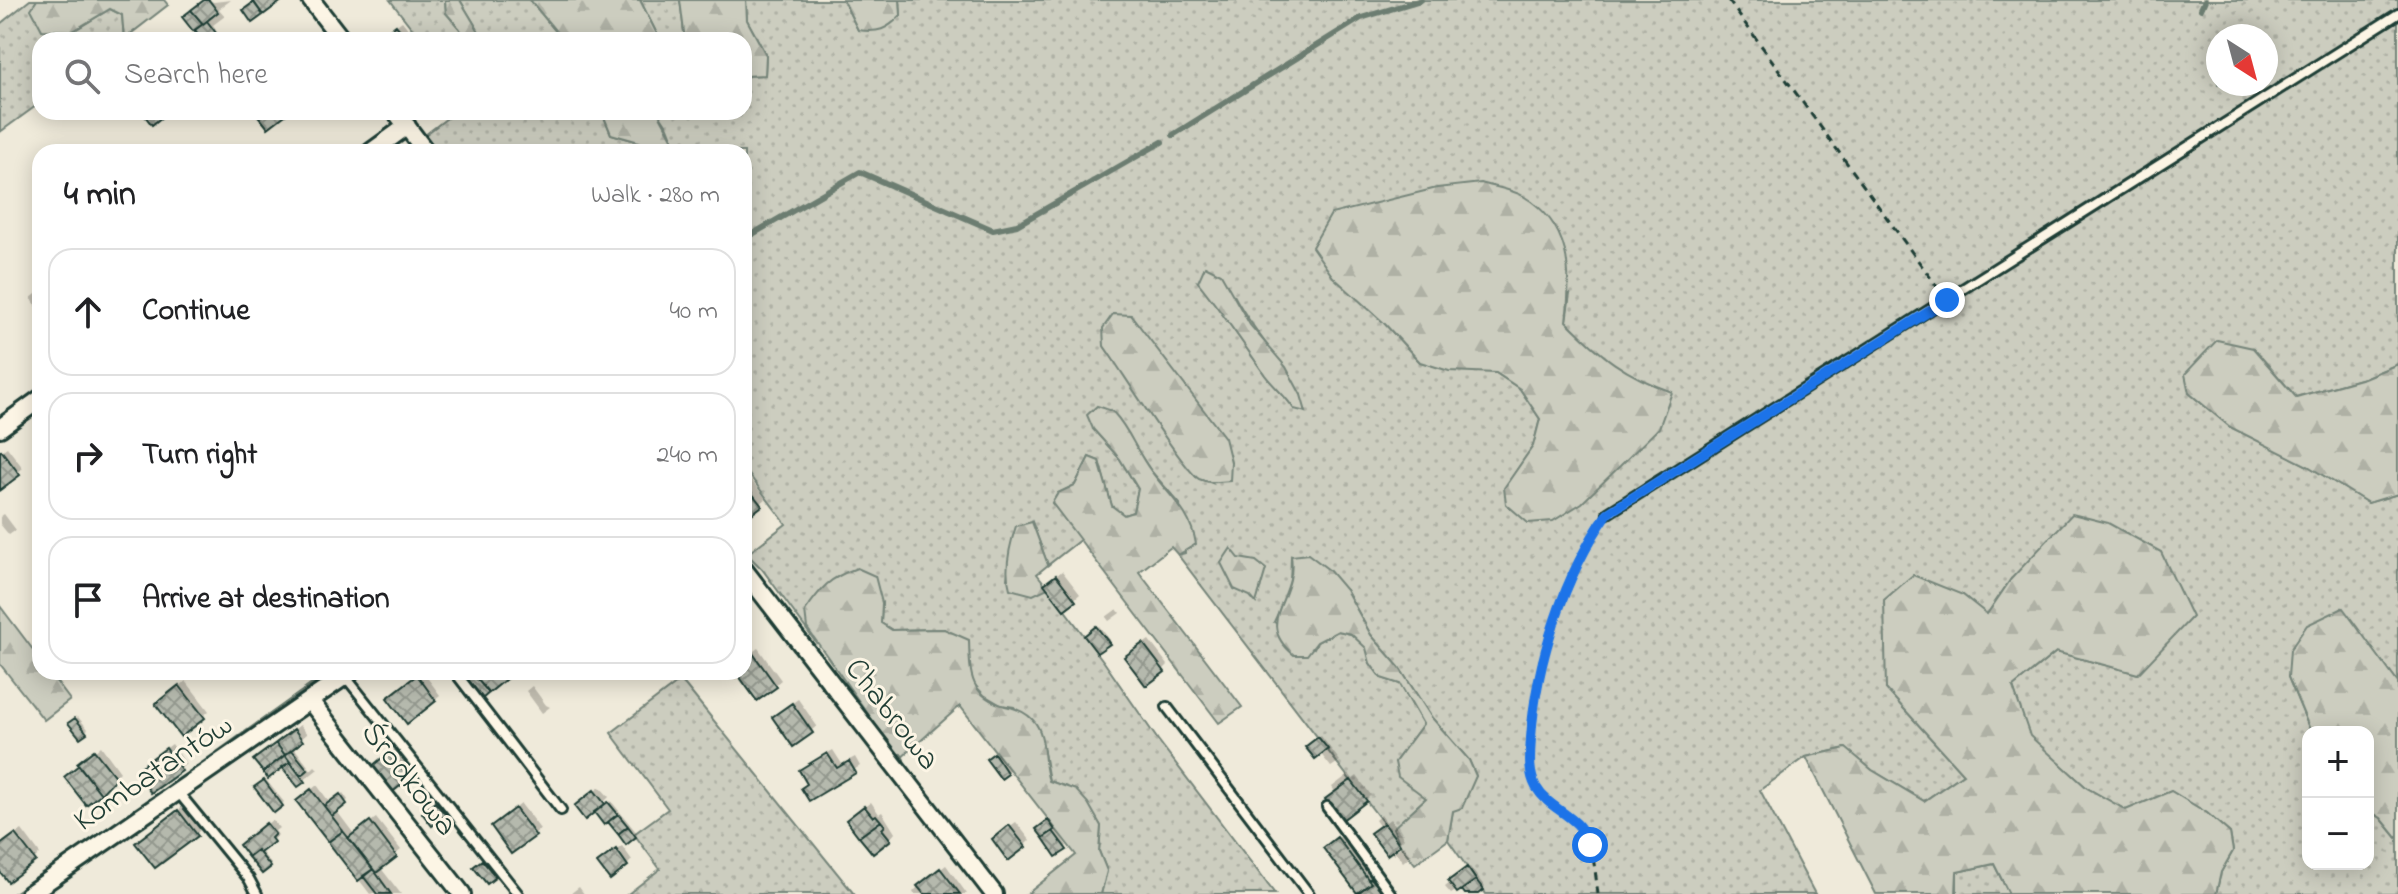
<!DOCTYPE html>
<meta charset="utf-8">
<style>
:root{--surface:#fff;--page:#f6f6f6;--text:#202124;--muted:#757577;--line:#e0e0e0}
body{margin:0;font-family:"Indie Flower",sans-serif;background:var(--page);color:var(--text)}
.controls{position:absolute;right:24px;bottom:24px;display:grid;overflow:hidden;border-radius:16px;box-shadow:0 4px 20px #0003}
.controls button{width:72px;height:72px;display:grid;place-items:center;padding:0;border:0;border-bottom:2px solid var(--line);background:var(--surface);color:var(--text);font:40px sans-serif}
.compass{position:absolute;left:2206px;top:24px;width:72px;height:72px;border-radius:50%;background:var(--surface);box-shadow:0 4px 20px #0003;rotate:144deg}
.stop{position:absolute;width:24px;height:24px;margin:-18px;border:6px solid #1a73e8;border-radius:50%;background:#fff}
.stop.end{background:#1a73e8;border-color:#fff;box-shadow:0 2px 8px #0008}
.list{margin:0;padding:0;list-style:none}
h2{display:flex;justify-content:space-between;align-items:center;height:104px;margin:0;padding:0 32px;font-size:34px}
h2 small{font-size:26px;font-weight:400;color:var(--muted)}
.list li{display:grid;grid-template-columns:52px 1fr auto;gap:24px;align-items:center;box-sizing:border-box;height:128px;margin:0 16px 16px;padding:0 16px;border:2px solid var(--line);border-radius:24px}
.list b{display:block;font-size:30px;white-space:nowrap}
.list em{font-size:26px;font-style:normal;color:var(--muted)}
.icon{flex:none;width:44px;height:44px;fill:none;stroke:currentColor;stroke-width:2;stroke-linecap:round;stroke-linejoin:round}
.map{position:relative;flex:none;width:2398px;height:894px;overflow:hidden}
.search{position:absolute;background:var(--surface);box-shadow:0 4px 20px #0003;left:32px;top:32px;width:720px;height:88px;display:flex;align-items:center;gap:20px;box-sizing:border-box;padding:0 28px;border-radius:24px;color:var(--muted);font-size:30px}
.panel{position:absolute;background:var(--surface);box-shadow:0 4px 20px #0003;left:32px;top:144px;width:720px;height:536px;border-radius:24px}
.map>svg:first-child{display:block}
</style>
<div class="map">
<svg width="2398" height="894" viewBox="0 0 2398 894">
<defs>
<pattern id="grass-dots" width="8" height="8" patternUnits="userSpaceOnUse" patternTransform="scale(2)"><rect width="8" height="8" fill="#cccdbf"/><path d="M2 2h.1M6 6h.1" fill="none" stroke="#afb1a5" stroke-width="1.8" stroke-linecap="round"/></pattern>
<pattern id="forest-firs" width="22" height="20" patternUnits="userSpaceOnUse" patternTransform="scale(2)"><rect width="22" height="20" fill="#cccdbf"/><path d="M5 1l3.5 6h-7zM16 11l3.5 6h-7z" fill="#afb1a5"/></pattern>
<pattern id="building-cross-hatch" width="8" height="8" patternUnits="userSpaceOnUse" patternTransform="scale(2)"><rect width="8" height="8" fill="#b5b9ad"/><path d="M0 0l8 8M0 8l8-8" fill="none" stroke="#93988e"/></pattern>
</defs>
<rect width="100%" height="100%" fill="#efeada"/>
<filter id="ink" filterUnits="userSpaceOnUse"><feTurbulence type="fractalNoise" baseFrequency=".0125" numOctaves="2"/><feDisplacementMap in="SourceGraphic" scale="16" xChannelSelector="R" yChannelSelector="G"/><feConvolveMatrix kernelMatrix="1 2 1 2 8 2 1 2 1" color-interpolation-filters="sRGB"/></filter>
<g filter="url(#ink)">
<path fill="url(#grass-dots)" stroke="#76857a" stroke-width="2" fill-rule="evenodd" d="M30,0H37L32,9L73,31L110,9L122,15L124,39L40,40V103L0,132V24Z
M390,0H445L446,13L460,29L465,40H421Z
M460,0H530L563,40H484Z
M640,0H680L685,40H660Z
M746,0H843L858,30L901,15L900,0H2398V364L2364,378L2296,397L2253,348L2189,393L2230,427L2308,466L2368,503L2398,494V683L2342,608L2288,677L2311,732H2308V864H2368V810L2381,818L2398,839V894H2216L2221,872L2233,851L2230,833L2207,813L2171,791L2126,810L2087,788L2029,736L2013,687L2056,652L2138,674L2011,579L1987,615L1963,595L1886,689L1963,774L1924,801L1872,770L1845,748L1806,757L1760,790L1815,894H1486L1448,840L1453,810L1476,776L1469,760L1432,718L1399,667L1371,635L1346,590L1291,556L1290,587L1274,622L1314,648L1317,642L1338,631L1351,634L1367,648L1370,663L1381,678L1400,684L1423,724L1395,762L1414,788L1426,798L1394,828L1400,845L1178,555L1185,553L1180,504L1151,471L1111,410L1093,429L1120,459L1138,489L1133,512L1124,515L1112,506L1099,461L1089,457L1075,485L1058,493L1052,503L1081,539L1048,565L1032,522L1009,564L1007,579L1048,588L1104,662L1158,740L1275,894H1101L1107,871L1099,851L1101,826L1076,790L1049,781L1042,742L1014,707L1001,705L984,695L971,681L944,629L892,630L881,623L882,603L807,628L817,644L762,569L747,554L786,524L744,468V152H667L677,150L668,127L658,112H744V76L765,75L766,55L747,20ZM2218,36H2266V84H2218ZM1198,282L1234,295C1253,332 1281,359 1301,395L1294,409C1286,396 1274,387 1265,375C1243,343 1222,312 1198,282ZM1570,294L1566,321L1601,356L1638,380L1671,392L1504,489L1533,446L1540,419L1520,389L1496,373L1420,362L1384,323ZM1104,346L1212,483L1196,477Z
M455,112H602L611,134L639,142L656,152H438L425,135Z
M681,680L854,894H628L660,869L634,834L668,809L611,733Z
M1994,864L2009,894H1957V872Z"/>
<path fill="url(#forest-firs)" stroke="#76857a" stroke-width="2" d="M37,0H164L168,5L124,39L122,15L110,9L73,31L42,30L31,9Z
M445,0H460L484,40H465L460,29L446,13Z
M530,0H640L660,40H563Z
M680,0H746L747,20L766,55L765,75L744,76V40H685Z
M843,0H900L901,15C887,30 878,33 858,30Z
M602,112H658L678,149L656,152L639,142L611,134Z
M1481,183C1494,187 1511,189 1523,196C1571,224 1572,272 1566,321C1602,357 1624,375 1672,392L1659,428L1582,503L1553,521L1528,523L1506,504L1504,488L1533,446L1540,419L1520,389L1496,373L1449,371L1420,362L1384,323L1333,277L1312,247L1331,214L1437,188Z
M1205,266L1221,274L1250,325L1286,367L1301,395L1306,412L1294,409C1286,396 1274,387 1265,375C1243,343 1222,312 1198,282Z
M1113,314L1131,315L1225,438L1231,462L1230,481C1218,482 1210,484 1199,479C1184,471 1119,367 1104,346L1103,328Z
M2217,340L2253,348L2296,397L2364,378L2398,364V494L2368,503L2308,466L2230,427L2189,393L2185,374Z
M1097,406C1103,408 1109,409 1114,413C1130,430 1137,453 1151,471C1169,496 1191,512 1196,544L1178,555L1171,547L1139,572L1242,707L1219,723L1052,503L1058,493L1075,485L1089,457L1099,461L1112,506L1124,515L1133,512L1138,489L1120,459L1093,429L1087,415Z
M2072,514L2108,523L2161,552L2192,617L2138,674L2056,652L2013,687L2030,736L2087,788L2126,810L2171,791L2207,813L2230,833L2233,851L2221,872L2216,894H2009L1994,864L1957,872L1956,894H1876L1806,757L1846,748L1872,770L1924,801L1963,774L1886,689L1884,600L1913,575L1963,595L1987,614L2011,579Z
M1032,522L1048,565L1037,574L1048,588L1033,595L1010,589C1004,570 1010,544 1016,526Z
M1231,548L1239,558L1256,561L1266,569L1256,603L1250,596L1234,589L1221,563Z
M1308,554L1329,570L1346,590L1371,635L1399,667L1432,718L1469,760L1476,776L1462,808L1453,811L1448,840L1415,864L1400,845L1393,828L1426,798L1398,777L1395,762L1423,724L1400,684L1381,678L1370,663L1366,648L1351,634L1338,631L1317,642L1307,655H1294C1252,621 1298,599 1291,556Z
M857,568L875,576L882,603L881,623L892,630L944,629L969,640C970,671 968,696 1005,706C1015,708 1025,711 1033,720C1047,735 1042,762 1049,781L1076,790L1088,803L1101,826L1099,851L1107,871L1101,894H1027L1076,855L960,706L900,759L807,628L805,611C822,587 829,578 857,568Z
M0,606L40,659V672H49L70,700L44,720L0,664Z
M2343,608L2398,683V839L2381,818L2368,810V732H2311L2288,677L2290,650L2307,625Z"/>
<path fill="#0003" d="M206,0L214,2L231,0L219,9L225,16L213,25L216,29L203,40H197L192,34L196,31L185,17Z
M402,21L417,40H378L382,36Z
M39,238H40V252L34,244Z
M40,291V311L31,298Z
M7,447L23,468L0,487V452Z
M750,479L766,499L744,517V484Z
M4,514L16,530L9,535L0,524V517Z
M1062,571L1080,594L1065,607L1052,579Z
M1117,609L1120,613L1109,621L1106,617Z
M1099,626L1110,640L1098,651L1087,636Z
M1149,640L1168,665L1163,670L1132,652Z
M758,648L781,680L775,685L739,672H744V658Z
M423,672L440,695L407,721L395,693Z
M186,681L209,711L181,734L163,699Z
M532,686L546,705L550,707L542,713L526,691Z
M798,699L817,726L794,744L780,712Z
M78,717L88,729L80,735L71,723Z
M300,725L307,734L293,746L311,770L315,766L318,769L298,785L283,765L261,755Z
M1321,736L1340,761L1331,767L1320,753L1308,747Z
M172,744L186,764L151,790L143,766Z
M101,746L120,772L87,802L67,777Z
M396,748L414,771L409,777L378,763Z
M833,750L842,764L855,757L860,766L810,798L807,765Z
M997,753L1009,770L1001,776L989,759Z
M1349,774L1353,779L1357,776L1371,795L1366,800L1335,792L1332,787Z
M266,780L284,802L274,810L257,787Z
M317,785L330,803L343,793L348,800L336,810L354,834L376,818L401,850L380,867L401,894H379L377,892L370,894L360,881L366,875L304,796Z
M600,787L609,797L599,807L601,809L611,801L637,833L626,842L608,819L582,801Z
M438,801L447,811L433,823L424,813Z
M871,802L879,814L882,812L895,833L890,839L854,815Z
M521,804L540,829L534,834L498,821Z
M184,806L201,829L196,834L143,838Z
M1381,815L1386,822L1390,819L1404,838L1389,854L1373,833L1380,827L1375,820Z
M272,820L279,828L275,831L278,835L260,850L271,864L262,872L247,840Z
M1050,820L1067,846L1057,854L1038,829Z
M1016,822L1030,840L1025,845L999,834Z
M22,830L40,854L8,879L0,869V846Z
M1343,834L1387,894H1360L1326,848Z
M1403,845L1411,855L1403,862L1396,853L1390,855Z
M622,846L632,860L627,865L605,858Z
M485,859L496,874L487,881L476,867Z
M946,865L967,894H914L913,892L918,887Z
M1470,867L1485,887L1475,894H1467L1462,887L1451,894L1445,887Z
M579,887L584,894H570Z"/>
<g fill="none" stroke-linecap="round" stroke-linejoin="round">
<path stroke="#6c7d71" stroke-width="6" d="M2201,9L2205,0
M1173,135L1361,18L1421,0
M744,239L860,172L993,230L1017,225L1162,142
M900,756L902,760
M209,760L332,672
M16,894L29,885"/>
</g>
<path fill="url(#building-cross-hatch)" stroke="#1f3d34" stroke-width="2" d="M204,0H209L218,12L203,24L191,10Z
M252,0H283L263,15Z
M254,2L263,15L252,23L243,10Z
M191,10L203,24L193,31L182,17Z
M207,21L216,33L203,40L195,30Z
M396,25L408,40H376Z
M142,112H168L152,125Z
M255,112H289L268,128Z
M1,450L20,475L0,490V451Z
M744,483L762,506L744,520Z
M1056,575L1076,601L1064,610L1044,584Z
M1096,626L1110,644L1097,653L1084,636Z
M1143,643L1165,672L1146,686L1124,657Z
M752,652L777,687L757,701L736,672H744V658Z
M467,672H471L489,693L482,699L464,675Z
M471,672H509L511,675L489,693Z
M417,675L436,701L407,724L387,698Z
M179,685L205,718L181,737L155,704Z
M792,703L813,733L793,747L772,717Z
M75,718L87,733L80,738L68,723Z
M294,729L303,741L285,755L276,743Z
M1318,737L1328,749L1315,759L1305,747Z
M276,743L285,755L263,772L253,760Z
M166,748L182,771L151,793L135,771Z
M94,750L116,778L101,794L77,763Z
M292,750L308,770L301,776L285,755Z
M389,752L410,778L390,794L370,768Z
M827,753L837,768L849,761L856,773L809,801L801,788L807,784L799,770Z
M994,753L1008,774L1001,779L986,759Z
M285,755L290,762L268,779L263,772Z
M290,762L305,782L298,787L282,767Z
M79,765L101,794L86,805L64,777Z
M264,780L283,806L274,813L254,787Z
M1351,780L1367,801L1341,821L1325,799Z
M311,789L343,831L328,842L296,801Z
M594,790L605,804L585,820L574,806Z
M340,794L347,804L332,816L324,806Z
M435,802L446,815L432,826L422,813Z
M608,802L618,814L604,825L594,812Z
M864,806L873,817L876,815L881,821L859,837L846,820Z
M515,808L536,836L511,854L491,826Z
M178,810L198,836L155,868L135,843Z
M618,814L628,826L618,834L608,822Z
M1048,820L1055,830L1043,838L1036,829Z
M370,821L397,857L376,873L348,838Z
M881,821L885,826L882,829L891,840L873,854L859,837Z
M266,823L275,834L271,838L274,842L260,853L257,850L248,857L239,845Z
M1384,823L1400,845L1387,855L1370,833Z
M1009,825L1026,847L1008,861L992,839Z
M628,826L636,837L626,845L618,834Z
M343,831L373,869L358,881L328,842Z
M1053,831L1067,850L1056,857L1043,838Z
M15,834L36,861L8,882L0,872V845Z
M1337,837L1371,883L1357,893L1323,848Z
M616,849L628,866L610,880L597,863Z
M257,850L271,867L262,874L248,857Z
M482,860L496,877L487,884L473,867Z
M1467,867L1476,880L1457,893L1448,881Z
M940,868L960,894H924L917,886Z
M373,869L376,873L391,894H377L363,876Z
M1371,878L1381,890L1375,894H1357L1371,883L1368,880Z
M1476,880L1484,890L1479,894H1465L1462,890Z"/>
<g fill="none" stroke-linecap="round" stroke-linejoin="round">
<defs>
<path id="service" d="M1608,513L2398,14
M455,672L561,810
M345,676L518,894
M1167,707L1309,894
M178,792L249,879L257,894
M1327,807L1391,894"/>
<path id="minor" d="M311,0L342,40
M396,112L426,152
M371,152L407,126
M0,428L40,399
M744,570L994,894
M310,701L462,894
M29,894L351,672"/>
</defs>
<use href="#service" stroke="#1f3d34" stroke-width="14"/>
<use href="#minor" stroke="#1f3d34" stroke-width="22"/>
<path stroke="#1f3d34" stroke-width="3" stroke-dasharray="8 6" stroke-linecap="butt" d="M1728,0L1938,288
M1598,894C1595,872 1594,842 1578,825C1563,810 1544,803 1535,783C1510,729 1568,569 1601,522"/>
<use href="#service" stroke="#fcf5e5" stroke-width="8"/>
<use href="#minor" stroke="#fcf5e5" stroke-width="16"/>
</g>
</g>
<g fill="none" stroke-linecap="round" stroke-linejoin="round" filter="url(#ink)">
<path stroke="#1a73e8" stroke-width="10" d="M1590,845C1586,838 1583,830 1577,824C1564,811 1546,804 1536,787C1528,772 1530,755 1531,738C1536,662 1564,575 1608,513L1947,300"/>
</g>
<g text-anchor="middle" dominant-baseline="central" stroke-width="6" stroke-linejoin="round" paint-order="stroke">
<g font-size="32" fill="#1f3d34" stroke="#fcf5e5">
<text transform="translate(891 715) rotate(52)">Chabrowa</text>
<text transform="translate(154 774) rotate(-34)">Kombatantów</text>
<text transform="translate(408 780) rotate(52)">Środkowa</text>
</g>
</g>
</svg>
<div class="controls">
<button>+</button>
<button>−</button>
</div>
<svg class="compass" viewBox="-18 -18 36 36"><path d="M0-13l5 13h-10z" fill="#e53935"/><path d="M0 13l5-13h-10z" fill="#757577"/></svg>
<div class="stop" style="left:1590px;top:845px"></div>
<div class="stop end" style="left:1947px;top:300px"></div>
<div class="search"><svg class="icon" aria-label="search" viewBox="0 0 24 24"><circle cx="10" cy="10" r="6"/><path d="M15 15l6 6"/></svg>Search here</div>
<section class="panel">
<h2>4 min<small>Walk · 280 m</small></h2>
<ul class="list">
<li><svg class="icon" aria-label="ahead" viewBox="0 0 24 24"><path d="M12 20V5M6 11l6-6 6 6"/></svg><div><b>Continue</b></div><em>40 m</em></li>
<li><svg class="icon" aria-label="right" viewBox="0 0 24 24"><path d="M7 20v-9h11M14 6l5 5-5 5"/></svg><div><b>Turn right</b></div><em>240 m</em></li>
<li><svg class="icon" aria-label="arrive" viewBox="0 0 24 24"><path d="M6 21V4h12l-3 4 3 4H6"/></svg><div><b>Arrive at destination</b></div></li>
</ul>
</section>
</div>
